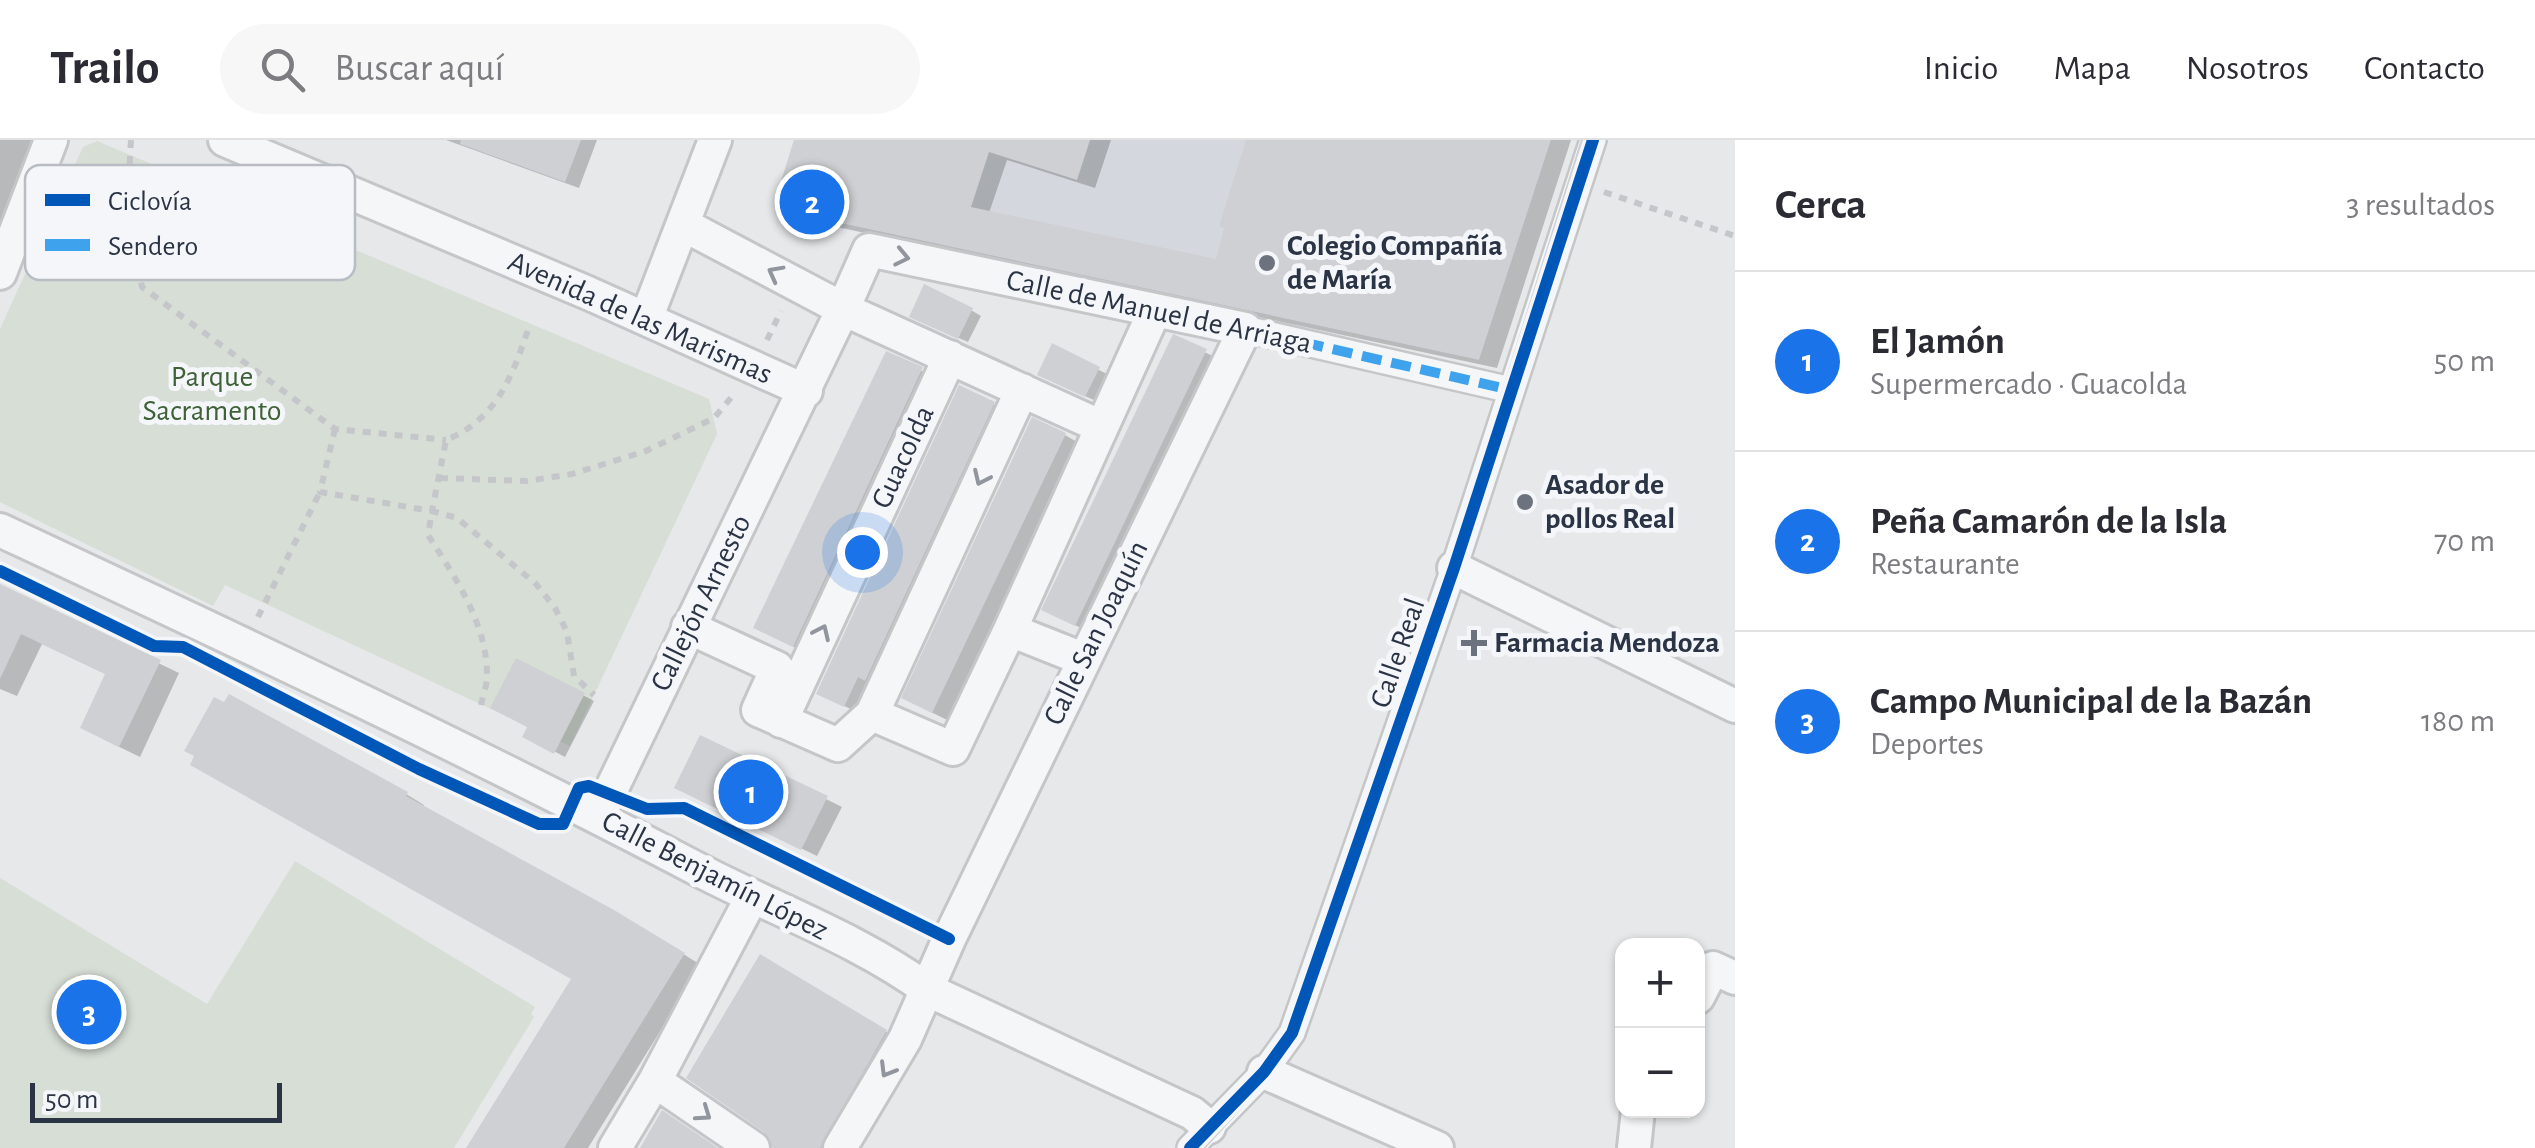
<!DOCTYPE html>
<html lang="es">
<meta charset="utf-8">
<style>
:root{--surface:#fff;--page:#f7f7f7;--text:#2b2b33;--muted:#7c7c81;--line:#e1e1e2;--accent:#1a73e8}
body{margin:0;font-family:"Alegreya Sans",sans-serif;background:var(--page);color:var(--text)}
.controls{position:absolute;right:30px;bottom:30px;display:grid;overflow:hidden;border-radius:20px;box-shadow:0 2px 8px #0004}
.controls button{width:90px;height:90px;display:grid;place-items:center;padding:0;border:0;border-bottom:2px solid var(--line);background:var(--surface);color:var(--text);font:50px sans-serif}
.scale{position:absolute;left:30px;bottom:25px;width:252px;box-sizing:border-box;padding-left:10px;border:5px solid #2b3445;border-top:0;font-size:28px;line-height:35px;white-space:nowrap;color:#2b3445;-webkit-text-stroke:8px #f4f6f9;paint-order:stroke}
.you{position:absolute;left:862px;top:412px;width:35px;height:35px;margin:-25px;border:8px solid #fff;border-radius:50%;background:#1a73e8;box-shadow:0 0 0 15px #1a73e833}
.badge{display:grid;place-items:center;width:65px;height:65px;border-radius:50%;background:var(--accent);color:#fff;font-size:32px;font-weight:700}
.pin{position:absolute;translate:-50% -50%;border:5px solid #fff;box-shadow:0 2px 10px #0006}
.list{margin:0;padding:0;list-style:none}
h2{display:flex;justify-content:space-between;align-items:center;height:130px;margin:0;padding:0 40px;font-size:42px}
h2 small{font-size:32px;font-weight:400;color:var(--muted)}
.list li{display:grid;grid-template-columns:65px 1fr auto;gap:30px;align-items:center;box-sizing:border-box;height:180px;padding:0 40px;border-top:2px solid var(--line)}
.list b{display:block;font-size:38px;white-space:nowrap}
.list p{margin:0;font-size:32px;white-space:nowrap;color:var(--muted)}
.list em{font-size:32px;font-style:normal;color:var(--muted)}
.icon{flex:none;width:55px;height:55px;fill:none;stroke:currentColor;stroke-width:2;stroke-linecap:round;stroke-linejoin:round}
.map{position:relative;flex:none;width:1735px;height:1008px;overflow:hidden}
header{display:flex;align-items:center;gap:60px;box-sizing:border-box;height:140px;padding:0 50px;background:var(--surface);border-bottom:2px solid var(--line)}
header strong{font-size:48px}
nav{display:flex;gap:55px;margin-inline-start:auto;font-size:35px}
.search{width:700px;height:90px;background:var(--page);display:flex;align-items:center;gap:25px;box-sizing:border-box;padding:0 35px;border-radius:55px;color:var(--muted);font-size:38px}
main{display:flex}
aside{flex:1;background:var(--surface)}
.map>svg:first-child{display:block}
</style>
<header>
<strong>Trailo</strong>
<div class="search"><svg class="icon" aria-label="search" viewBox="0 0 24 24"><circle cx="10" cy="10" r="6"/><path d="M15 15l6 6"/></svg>Buscar aquí</div>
<nav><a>Inicio</a><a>Mapa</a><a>Nosotros</a><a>Contacto</a></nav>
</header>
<main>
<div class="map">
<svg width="1735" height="1008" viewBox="0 0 1735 1008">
<rect width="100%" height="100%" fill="#e6e8ea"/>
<path fill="#d4d7dd" d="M794,0H1551L1479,220L803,75L783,58L780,45Z"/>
<path fill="#d6ded6" d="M97,1L709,259L717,294L570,606L225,445L213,466L0,362V189L83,7Z
M295,721L535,867L531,874L534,877L454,1008H0V738L207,864Z"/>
<path fill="#0003" d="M0,0H44L0,120Z
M446,0H597L579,48Z
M839,0H1111L1095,48L1007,20L989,73L1218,122L1249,0H1571L1497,228L823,84L804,73Z
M971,170L981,176L968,202L922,182Z
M1174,197L1233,226L1102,499L1044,469Z
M1053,207L1109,235L1096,261L1050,240Z
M887,215L937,238L809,514L771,496Z
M993,264L1007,272L858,573L833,560Z
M1065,295L1091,310L959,586L931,572Z
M0,447L179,533L140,617L103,599L108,535L42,504L17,556L0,549Z
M517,521L594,561L565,617L525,596L530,586Z
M193,624L406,654L424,665L422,668L633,783L701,825L588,1008H469L575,838Z
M693,656L826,659L842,667L817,716Z
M761,817L903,902L840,1008H775Z"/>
<path fill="#ced0d3" d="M461,0H581L565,42L460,4Z
M794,0H1090L1077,40L989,12L971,67L1216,119L1224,88L1219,86L1246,0H1551L1479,220L803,75L783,58L780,45Z
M924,144L973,168L958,199L909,177Z
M1173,194L1207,209L1075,486L1041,470Z
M1052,203L1100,227L1085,257L1037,235Z
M886,211L923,227L793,507L753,488Z
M959,245L995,262L865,541L858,537L844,567L816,554Z
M1032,277L1066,293L932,573L901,558Z
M0,444L161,520L119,607L80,588L105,534L21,494L0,539Z
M516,518L585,553L554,614L522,597L527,587L490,568Z
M229,554L408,652L406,656L614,770L685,813L564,1008H466L571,839L190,625L194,616L184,611L214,557L224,562Z
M700,595L828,656L801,710L674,648Z
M760,814L887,890L820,1008H773L764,992L686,938Z
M662,970L718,1008H640Z"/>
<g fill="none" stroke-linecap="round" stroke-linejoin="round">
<defs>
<path id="pedestrian" d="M1245,189L1511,250
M1190,1008L1264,932L1292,893L1454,428L1593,0"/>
<path id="minor" d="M225,0L588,153L806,251
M0,133L51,0
M646,179L715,0
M0,390C235,500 471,610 701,731C776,770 860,800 928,850L1192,973L1209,987
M1454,428L1735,566
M688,487L777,528L758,570L838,605L872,574L953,609L1010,490L1155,170
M1010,490L1083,519
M872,574L1022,250
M781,581L950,217
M598,677L843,169L684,85
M1698,857L1713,828L1735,838
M1264,932L1437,1008
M655,941L753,1008
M615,1008L655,941L752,757
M840,1008L905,899L949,799L1245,189L869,110L843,169L1102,287
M1634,1008L1638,970"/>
</defs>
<use href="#pedestrian" stroke="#c4c6c8" stroke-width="30"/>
<use href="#minor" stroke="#c4c6c8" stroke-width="38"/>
<path stroke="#c5c6ca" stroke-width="6" stroke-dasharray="8 8" stroke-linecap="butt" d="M131,0L127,70L142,147L335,289L446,300
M1604,52L1735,96
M767,200L781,171
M335,289L320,352L432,371L446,300C498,279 513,234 530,184
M440,338L527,341L572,334L646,311L714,278L735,253
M258,477L320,352
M481,565C483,555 488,543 487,533C486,481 454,436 428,395L432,371L457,378L536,444L555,468L567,492L574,536L594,555"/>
<use href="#pedestrian" stroke="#f5f6f7" stroke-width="25"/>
<use href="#minor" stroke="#f5f6f7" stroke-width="32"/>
<path stroke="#cecfd2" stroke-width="2.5" d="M1502,254L1582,0
M1204,1008L1270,936L1297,897L1460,431L1601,0"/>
<path stroke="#3ea3ec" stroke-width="10" stroke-dasharray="20 10" stroke-linecap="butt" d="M1245,189L1511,250"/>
<defs>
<path id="cycleway" d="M0,431L154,506L183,507L419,629L539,684H563L579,648L589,646L647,669L684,668L949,799
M1190,1008L1264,932L1292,893L1454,428L1593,0"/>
</defs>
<use href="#cycleway" stroke="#f4f6f9" stroke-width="19"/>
<use href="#cycleway" stroke="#0057b8" stroke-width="12"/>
</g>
<defs><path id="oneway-chevron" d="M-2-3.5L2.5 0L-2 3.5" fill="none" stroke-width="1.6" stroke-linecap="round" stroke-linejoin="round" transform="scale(2.5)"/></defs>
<g stroke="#90959e">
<use href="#oneway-chevron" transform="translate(902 117) rotate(12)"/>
<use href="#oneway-chevron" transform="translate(775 133) rotate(-152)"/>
<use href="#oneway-chevron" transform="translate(981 338) rotate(115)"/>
<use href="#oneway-chevron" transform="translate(822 492) rotate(-65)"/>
<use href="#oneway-chevron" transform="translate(887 930) rotate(121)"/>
<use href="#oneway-chevron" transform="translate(704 974) rotate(35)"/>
</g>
<g fill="#6c737f" stroke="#f4f6f9" stroke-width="4">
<circle cx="1267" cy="123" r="10"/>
<circle cx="1525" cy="362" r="10"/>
<path d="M1469 488h10v10h10v10h-10v10h-10v-10h-10v-10h10z"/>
</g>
<g text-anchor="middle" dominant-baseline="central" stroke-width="10" stroke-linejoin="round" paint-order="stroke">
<g font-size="30" font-weight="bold" fill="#2b3445" stroke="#f4f6f9" text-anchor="start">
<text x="1287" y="106">Colegio Compañía<tspan x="1287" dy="34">de María</tspan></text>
<text x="1545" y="345">Asador de<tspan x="1545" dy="34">pollos Real</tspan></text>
<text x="1494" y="503">Farmacia Mendoza</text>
</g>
<g font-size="30" fill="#2b3445" stroke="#f4f6f9">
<text transform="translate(1159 172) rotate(12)">Calle de Manuel de Arriaga</text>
<text transform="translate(640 178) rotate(24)">Avenida de las Marismas</text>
<text transform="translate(903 317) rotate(-65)">Guacolda</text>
<text transform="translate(701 463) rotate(-64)">Callejón Arnesto</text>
<text transform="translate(1096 493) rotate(-64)">Calle San Joaquín</text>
<text transform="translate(1398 513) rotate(-71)">Calle Real</text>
<text transform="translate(715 736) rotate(27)">Calle Benjamín López</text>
</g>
<g font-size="30" fill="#3f6138" stroke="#f4f6f9">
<text x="212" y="237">Parque<tspan x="212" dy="34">Sacramento</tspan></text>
</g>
</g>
<rect x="25" y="25" width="330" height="115" rx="15" fill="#f4f6f9" stroke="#b8bcc3" stroke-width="2.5"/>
<rect x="45" y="54" width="45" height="12" fill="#0057b8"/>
<rect x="45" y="99" width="45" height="12" fill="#3ea3ec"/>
<g font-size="28" fill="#2b3445">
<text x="108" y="70">Ciclovía</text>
<text x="108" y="115">Sendero</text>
</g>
</svg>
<div class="controls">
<button>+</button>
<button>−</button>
</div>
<div class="scale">50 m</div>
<div class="you"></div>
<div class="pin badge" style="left:751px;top:652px">1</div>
<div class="pin badge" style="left:812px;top:62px">2</div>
<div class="pin badge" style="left:89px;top:872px">3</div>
</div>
<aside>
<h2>Cerca<small>3 resultados</small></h2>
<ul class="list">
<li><span class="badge">1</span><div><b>El Jamón</b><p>Supermercado · Guacolda</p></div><em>50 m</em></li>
<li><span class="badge">2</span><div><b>Peña Camarón de la Isla</b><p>Restaurante</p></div><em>70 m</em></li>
<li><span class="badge">3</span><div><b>Campo Municipal de la Bazán</b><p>Deportes</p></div><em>180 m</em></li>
</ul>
</aside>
</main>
